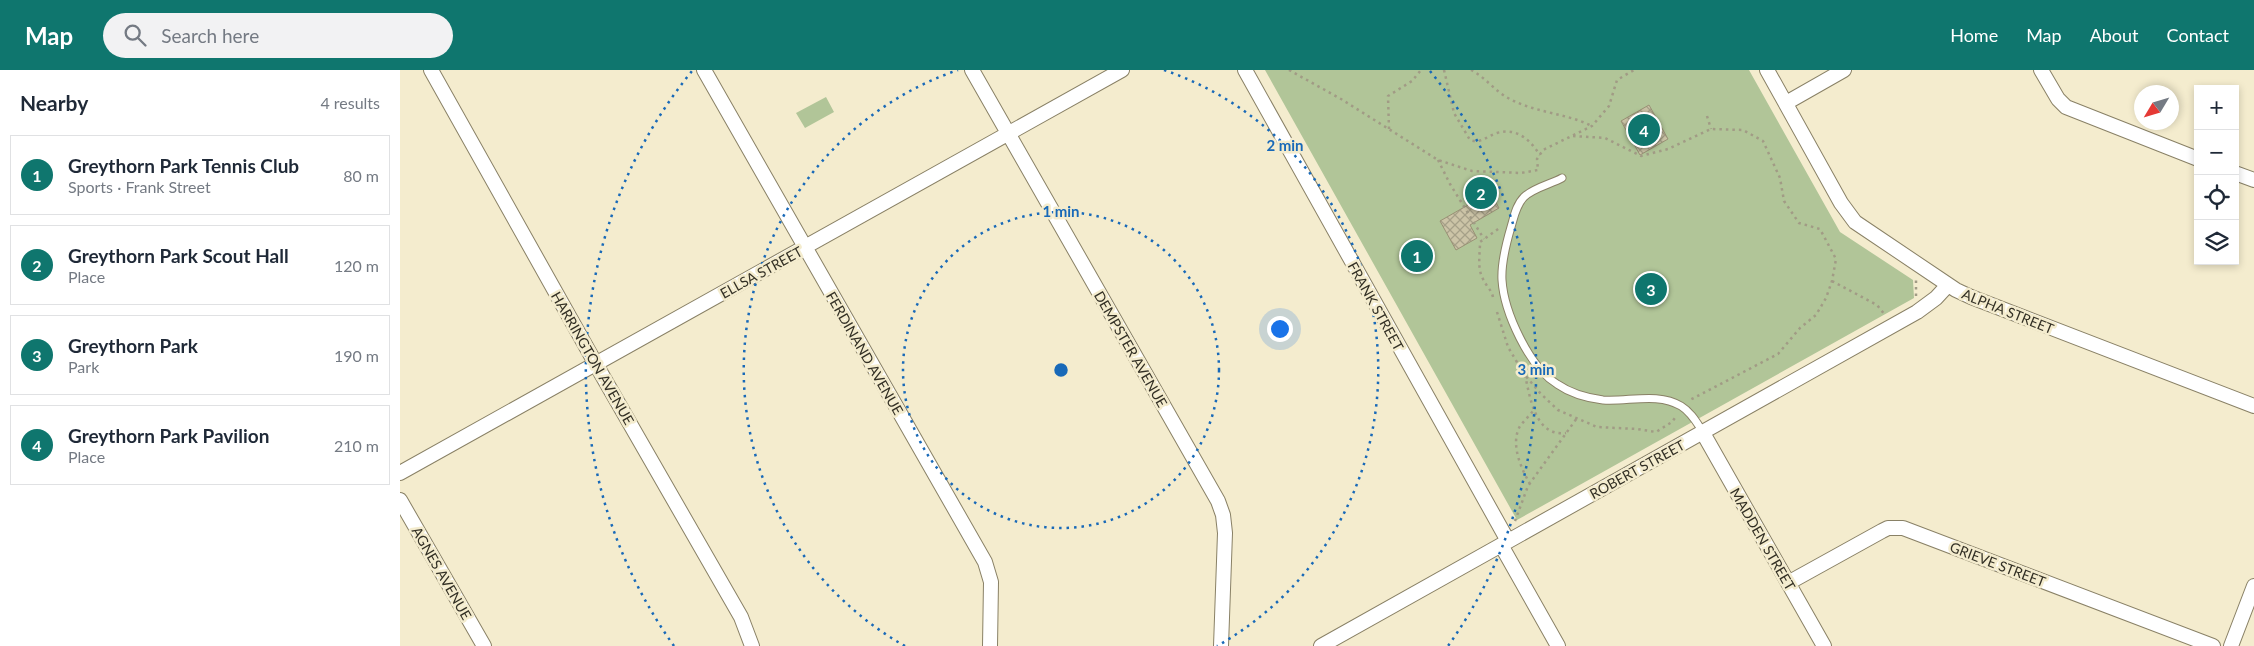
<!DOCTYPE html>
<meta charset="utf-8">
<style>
:root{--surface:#fff;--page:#f2f2f3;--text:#1f2937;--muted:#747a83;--line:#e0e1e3;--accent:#0f766e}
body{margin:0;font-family:Lato,sans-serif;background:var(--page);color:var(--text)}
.controls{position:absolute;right:15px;top:15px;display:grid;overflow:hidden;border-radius:0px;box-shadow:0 2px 8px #0003}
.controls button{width:45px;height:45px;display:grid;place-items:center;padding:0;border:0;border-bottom:1px solid var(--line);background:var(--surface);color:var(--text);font:25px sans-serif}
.compass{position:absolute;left:1734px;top:15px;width:45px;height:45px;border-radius:50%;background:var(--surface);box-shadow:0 2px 8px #0003;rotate:232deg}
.you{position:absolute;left:879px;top:258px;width:18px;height:18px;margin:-12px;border:4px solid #fff;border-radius:50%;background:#1a73e8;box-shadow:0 0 0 8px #1a73e833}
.badge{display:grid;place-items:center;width:32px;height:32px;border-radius:50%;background:var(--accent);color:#fff;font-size:16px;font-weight:700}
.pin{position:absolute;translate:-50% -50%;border:2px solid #fff;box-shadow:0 1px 5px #0006}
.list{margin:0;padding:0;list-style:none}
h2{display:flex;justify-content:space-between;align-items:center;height:65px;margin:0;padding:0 20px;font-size:21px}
h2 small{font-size:16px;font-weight:400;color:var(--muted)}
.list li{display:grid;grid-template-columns:32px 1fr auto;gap:15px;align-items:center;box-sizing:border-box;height:80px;margin:0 10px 10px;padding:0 10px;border:1px solid var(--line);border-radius:0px}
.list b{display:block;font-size:19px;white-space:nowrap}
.list p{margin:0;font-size:16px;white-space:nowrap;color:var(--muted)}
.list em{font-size:16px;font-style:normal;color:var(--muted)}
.icon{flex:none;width:28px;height:28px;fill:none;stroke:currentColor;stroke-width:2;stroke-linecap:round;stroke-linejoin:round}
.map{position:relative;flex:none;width:1854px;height:576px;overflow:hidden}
header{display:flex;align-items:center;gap:30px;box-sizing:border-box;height:70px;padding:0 25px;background:var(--accent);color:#fff}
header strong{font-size:24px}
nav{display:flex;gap:28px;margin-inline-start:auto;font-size:18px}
.search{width:350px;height:45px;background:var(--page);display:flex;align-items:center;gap:12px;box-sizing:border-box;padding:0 18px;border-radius:28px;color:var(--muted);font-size:19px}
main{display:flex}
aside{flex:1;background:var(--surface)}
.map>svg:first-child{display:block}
</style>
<header>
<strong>Map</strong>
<div class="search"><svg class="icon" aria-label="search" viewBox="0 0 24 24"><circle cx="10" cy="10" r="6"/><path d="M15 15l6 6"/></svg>Search here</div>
<nav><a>Home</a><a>Map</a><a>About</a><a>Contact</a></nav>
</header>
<main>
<aside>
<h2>Nearby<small>4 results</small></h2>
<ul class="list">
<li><span class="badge">1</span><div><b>Greythorn Park Tennis Club</b><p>Sports · Frank Street</p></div><em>80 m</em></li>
<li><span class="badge">2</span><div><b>Greythorn Park Scout Hall</b><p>Place</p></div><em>120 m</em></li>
<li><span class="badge">3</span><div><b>Greythorn Park</b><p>Park</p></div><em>190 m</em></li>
<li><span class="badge">4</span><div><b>Greythorn Park Pavilion</b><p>Place</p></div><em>210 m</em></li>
</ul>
</aside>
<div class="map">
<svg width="1854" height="576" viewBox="0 0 1854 576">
<defs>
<pattern id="building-cross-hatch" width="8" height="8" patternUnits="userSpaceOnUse" patternTransform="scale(1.25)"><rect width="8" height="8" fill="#ccc4a7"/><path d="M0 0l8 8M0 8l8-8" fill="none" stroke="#a6a088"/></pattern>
</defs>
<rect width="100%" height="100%" fill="#f4ecce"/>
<path fill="#b1c598" d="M865,0H1349L1440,162L1513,210L1514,228L1117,450Z
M426,27L434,42L405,58L396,43Z"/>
<path fill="url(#building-cross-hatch)" stroke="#999175" d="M1249,35L1268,69L1240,85L1221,51Z
M1081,106L1099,138L1070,155L1077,168L1056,180L1040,151L1075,131L1066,115Z"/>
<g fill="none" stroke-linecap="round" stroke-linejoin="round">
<defs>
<path id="service" d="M1162,108C1151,114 1133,118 1124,127C1116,135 1114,147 1111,157C1106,174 1101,193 1102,210C1104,242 1129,297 1157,314C1170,323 1187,328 1203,330C1228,332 1258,322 1281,336C1291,342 1297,353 1303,362"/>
<path id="minor" d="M31,0L202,305L341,547L352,576
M304,0L585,492L591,512L590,576
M572,0L818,431L823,445L825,463L821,576
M845,0L1108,471
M1367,0L1441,133L1455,152L1556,220L1571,227L1854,336
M1641,0L1658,29L1666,37L1798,89
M1386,33L1444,0
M1835,103L1854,110
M1303,363L1424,576
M0,403L722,0
M0,430L84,576
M1101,475L1158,576
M1388,513L1482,461L1488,458H1503L1813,576
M921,576L1517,242L1536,228L1548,215
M1831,576L1854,516"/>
</defs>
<use href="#service" stroke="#898166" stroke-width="9"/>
<use href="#minor" stroke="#898166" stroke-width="16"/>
<path stroke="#a19b85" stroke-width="2.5" stroke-dasharray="2.5 4" stroke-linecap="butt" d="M889,0L941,29L1038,90L1072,101L1121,103L1138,100L1137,89L1143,80L1192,56L1209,36L1217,10L1234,0
M1044,0L1054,43L1070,70C1081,74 1087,66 1097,63C1117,57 1130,70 1140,85
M1071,0C1085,7 1095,21 1108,28C1135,43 1166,43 1192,56
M1307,46L1311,59
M989,59L988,26L1012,11L1021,0
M1173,66L1205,68L1241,86L1268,79L1311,59L1343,60L1363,71L1380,108L1384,131L1399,153L1420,159L1436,189L1432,211L1426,228L1416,245L1400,258L1378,284L1288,331
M1038,90L1050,114L1084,169
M1432,211L1477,235L1485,245
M1516,226V209
M1093,227C1091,219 1086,216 1083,209C1077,198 1080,184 1080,172L1101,157
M1097,242L1108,277L1124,304L1141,324L1158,340L1197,357L1237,359L1256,362L1272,352L1277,345
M1125,305C1130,327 1135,367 1166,363
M1130,414C1121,398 1110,374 1120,356C1124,351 1129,346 1133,341
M1115,451L1128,416L1177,348"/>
<use href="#service" stroke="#fff" stroke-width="7"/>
<use href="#minor" stroke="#fff" stroke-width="14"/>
</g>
<g fill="none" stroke="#1869b8" stroke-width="2.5" stroke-dasharray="2.5 5">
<circle cx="661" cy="300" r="158"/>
<path d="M505 576A317 317 0 0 1 558 0M764 0A317 317 0 0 1 817 576"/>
<path d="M274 576A475 475 0 0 1 292 1M1030 1A475 475 0 0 1 1048 576"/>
</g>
<g text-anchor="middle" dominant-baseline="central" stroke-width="5" stroke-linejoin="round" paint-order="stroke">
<g font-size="14" fill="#333025" stroke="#f4ecce">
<text transform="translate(361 202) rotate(-29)">ELLSA STREET</text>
<text transform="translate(976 236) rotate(61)">FRANK STREET</text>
<text transform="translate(1608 241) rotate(22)">ALPHA STREET</text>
<text transform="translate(731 279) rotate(60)">DEMPSTER AVENUE</text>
<text transform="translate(465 283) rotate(60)">FERDINAND AVENUE</text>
<text transform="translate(193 288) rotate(60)">HARRINGTON AVENUE</text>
<text transform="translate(1237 399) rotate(-29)">ROBERT STREET</text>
<text transform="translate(1363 469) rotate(60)">MADDEN STREET</text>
<text transform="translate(1598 494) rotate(21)">GRIEVE STREET</text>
<text transform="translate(42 503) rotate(60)">AGNES AVENUE</text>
</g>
</g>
<circle cx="661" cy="300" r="8" fill="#1869b8" stroke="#f4ecce" stroke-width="2.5"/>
<g font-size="15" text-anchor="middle" font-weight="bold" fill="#1869b8" stroke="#f4ecce" stroke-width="5" stroke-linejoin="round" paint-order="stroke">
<text x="885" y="81">2 min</text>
<text x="661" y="147">1 min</text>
<text x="1136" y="305">3 min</text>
</g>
</svg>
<div class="controls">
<button>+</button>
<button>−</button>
<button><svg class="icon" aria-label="locate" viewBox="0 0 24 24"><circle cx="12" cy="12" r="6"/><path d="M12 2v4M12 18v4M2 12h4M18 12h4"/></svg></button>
<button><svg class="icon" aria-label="layers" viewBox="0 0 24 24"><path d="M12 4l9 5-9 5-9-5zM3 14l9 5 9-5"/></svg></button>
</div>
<svg class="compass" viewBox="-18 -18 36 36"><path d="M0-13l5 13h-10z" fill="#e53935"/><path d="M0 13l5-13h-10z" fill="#747a83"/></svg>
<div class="you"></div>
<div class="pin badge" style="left:1017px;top:186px">1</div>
<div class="pin badge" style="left:1081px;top:123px">2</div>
<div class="pin badge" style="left:1251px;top:219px">3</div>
<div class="pin badge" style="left:1244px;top:60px">4</div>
</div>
</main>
